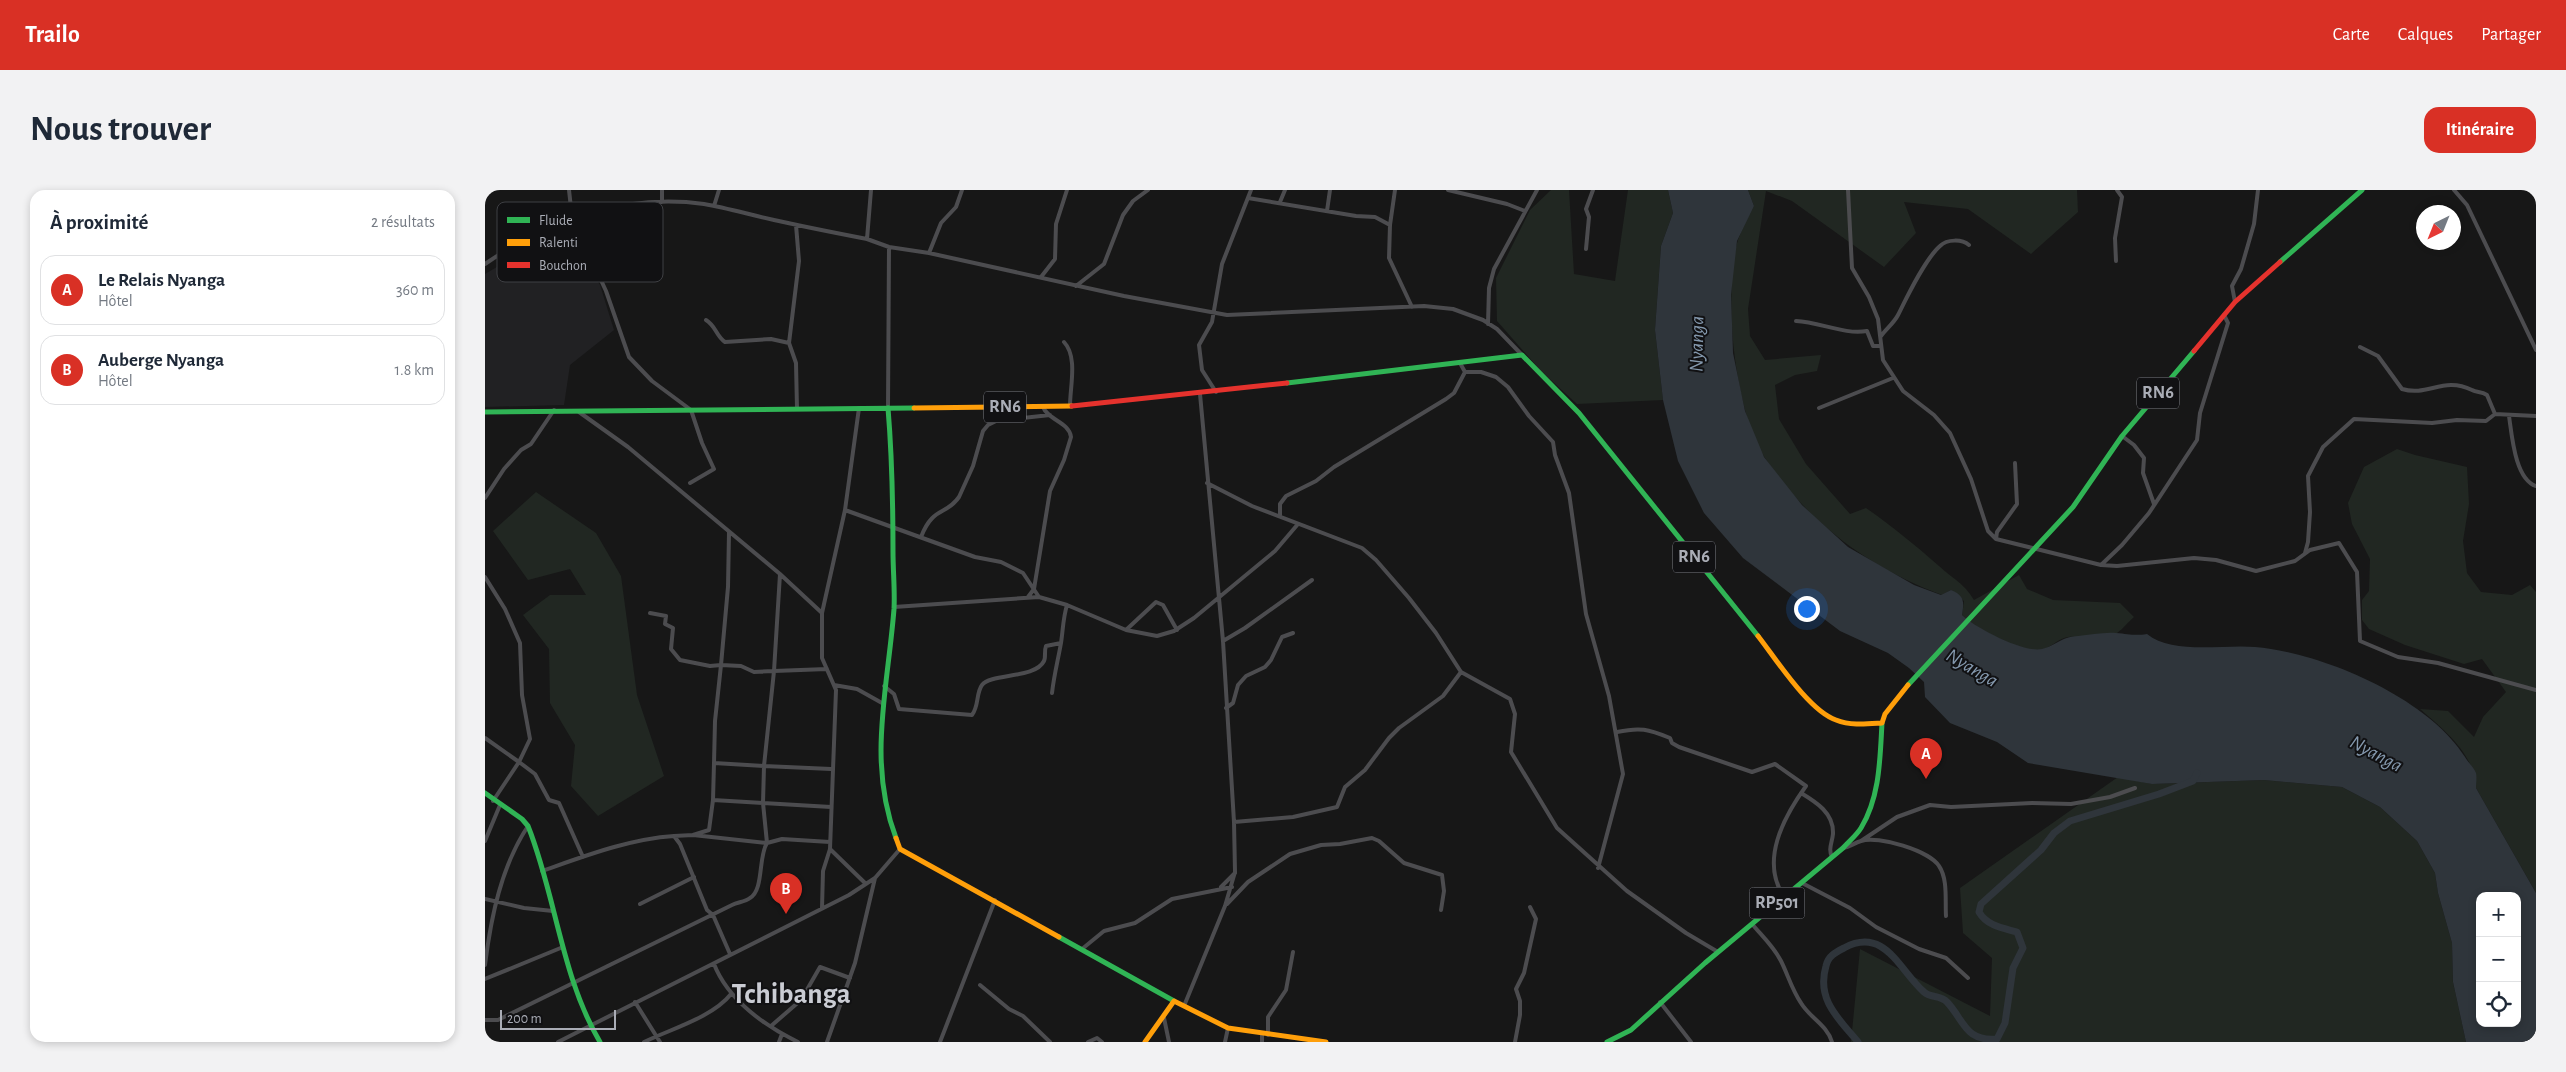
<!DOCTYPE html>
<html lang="fr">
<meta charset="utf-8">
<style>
:root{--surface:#fff;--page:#f2f2f3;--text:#1f2937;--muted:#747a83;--line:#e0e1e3;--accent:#d93025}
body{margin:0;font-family:"Alegreya Sans",sans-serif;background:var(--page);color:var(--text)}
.controls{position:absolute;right:15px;bottom:15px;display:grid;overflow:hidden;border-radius:10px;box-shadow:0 2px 8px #0003}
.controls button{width:45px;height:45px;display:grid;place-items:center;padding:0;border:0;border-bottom:1px solid var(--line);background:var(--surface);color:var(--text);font:25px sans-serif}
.compass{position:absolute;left:1931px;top:15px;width:45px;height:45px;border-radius:50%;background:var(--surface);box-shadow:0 2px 8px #0003;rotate:223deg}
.scale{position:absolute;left:15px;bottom:12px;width:116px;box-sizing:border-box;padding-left:5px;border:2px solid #aaadb6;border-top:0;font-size:14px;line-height:18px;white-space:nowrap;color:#aaadb6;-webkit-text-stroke:4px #111113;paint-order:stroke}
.you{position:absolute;left:1321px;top:418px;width:18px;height:18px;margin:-12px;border:4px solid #fff;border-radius:50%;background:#1a73e8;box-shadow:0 0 0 8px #1a73e833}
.badge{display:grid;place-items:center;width:32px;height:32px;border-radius:50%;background:var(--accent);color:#fff;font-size:16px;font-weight:700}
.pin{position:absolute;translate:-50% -41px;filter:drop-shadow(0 1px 2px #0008)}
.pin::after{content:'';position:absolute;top:26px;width:18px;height:15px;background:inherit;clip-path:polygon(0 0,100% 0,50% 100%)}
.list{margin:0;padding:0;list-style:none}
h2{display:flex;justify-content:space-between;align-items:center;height:65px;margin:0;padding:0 20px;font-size:21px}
h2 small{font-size:16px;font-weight:400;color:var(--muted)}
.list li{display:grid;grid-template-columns:32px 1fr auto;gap:15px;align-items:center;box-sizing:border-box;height:70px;margin:0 10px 10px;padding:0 10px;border:1px solid var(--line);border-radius:15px}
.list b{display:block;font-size:19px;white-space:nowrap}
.list p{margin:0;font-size:16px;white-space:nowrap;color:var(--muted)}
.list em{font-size:16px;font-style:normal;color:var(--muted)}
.icon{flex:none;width:28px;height:28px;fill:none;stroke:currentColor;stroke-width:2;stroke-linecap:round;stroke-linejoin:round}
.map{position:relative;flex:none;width:2051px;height:852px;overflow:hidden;border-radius:15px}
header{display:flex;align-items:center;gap:30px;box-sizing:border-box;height:70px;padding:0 25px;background:var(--accent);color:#fff}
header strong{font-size:24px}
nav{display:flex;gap:28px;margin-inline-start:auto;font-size:18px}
.intro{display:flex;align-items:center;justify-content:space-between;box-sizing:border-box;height:120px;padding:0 30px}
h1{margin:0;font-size:35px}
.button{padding:12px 22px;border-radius:15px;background:var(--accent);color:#fff;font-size:18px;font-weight:700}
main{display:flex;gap:30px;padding:0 30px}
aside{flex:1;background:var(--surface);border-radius:15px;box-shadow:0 2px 8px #0003}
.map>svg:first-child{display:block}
</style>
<header>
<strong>Trailo</strong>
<nav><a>Carte</a><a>Calques</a><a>Partager</a></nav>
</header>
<div class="intro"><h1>Nous trouver</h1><a class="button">Itinéraire</a></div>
<main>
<aside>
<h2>À proximité<small>2 résultats</small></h2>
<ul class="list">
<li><span class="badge">A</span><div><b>Le Relais Nyanga</b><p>Hôtel</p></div><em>360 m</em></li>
<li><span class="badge">B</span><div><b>Auberge Nyanga</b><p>Hôtel</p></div><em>1.8 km</em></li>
</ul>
</aside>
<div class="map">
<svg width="2051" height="852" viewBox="0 0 2051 852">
<rect width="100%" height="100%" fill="#171717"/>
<path fill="#212123" d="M67,51L68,69L101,73L115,95L129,140L85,175L79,215L0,217V84L37,62Z"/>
<path fill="#212722" d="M1066,0H1084L1089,84L1130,91L1143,0H1183L1188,23L1176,56L1170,140L1178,210L1092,214L1056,181L1012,131L1011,88L1045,20Z
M1263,0H1592L1593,22L1546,64L1483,19L1419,12L1431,43L1399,77L1307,11L1281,1L1263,119L1265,146L1280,170L1336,165L1332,181L1310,185L1290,195L1294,229L1321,274L1365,324L1381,318C1407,336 1430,355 1454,376C1468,389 1479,393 1489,410L1534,385L1542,399L1568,410L1635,413L1649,427C1644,431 1638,439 1632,443C1624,447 1594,446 1583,447C1574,448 1568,456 1559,459C1540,466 1491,438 1477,425L1479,411L1466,400L1457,405C1386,379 1322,332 1280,268C1259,237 1249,174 1247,137C1246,111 1245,75 1253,50C1257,38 1263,27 1269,16Z
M1912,259L1930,265L1982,277L1984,314L1978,351L1982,383L1996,402L2027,405L2045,395L2051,402V703L1991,598C1990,564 1959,540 1935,519L1963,521L1989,547L1998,527L2021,502L1997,469L1979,474L1920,455L1884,439L1877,430V410L1884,401L1885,369L1867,334L1863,313L1879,277Z
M51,302L111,343L136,386L152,505L179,586L113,626L86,596L90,555L65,513L64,459L38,425L65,405H101L85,379L43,390L8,341Z
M1633,587L1667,594L1779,590L1857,597L1895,617L1932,651L1950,683L1953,703L1967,753L1968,792L1981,852H1366L1375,759L1505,826L1507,768L1478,743L1475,698Z"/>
<path fill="#2f353b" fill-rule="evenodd" d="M1183,0H1263L1269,16L1252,51L1246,105L1248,163L1260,221L1279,267L1317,315L1363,357L1429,395L1456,405L1466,400C1480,406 1479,412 1477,425C1491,438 1538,463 1557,459C1571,456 1575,447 1593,446C1605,445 1619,442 1631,443C1644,444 1649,446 1662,444C1687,465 1739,454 1770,457C1838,463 1943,508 1980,567C1983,572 1989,578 1991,583C1992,587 1991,594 1991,598L2051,703V852H1981L1968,792L1967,753L1953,703L1950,683L1932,651L1895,617L1857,597L1779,590L1667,594L1543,573L1512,552L1465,533L1440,507L1439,492L1424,478L1403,463L1355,441L1258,368L1219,323L1193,271L1178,210L1170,140L1176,56L1188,23ZM1995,706H2032V833H1995Z"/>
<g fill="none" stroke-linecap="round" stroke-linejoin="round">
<path stroke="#2f353b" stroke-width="7" d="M1373,852C1354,829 1331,810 1341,776C1343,766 1351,762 1359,758C1400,736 1414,780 1439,802C1445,808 1456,805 1462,812C1479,830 1480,852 1512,849L1520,833L1528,778L1538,758L1532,742C1518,738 1502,736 1494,722L1496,714L1556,660L1569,643L1585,631L1674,604L1708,591L1712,583"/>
<path stroke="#4c4c4f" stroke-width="4" d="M84,0L87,27L121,101L144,167L167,191L206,220L217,253L229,279L205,293
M177,0V12
M963,0L1022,14L1040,21
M1363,0L1367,78L1384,107L1393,129L1398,170L1418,201L1449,225L1465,243L1486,289L1503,341L1511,349L1616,375L1632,376L1709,368L1731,370L1771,381L1810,371L1825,360L1854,353L1872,382L1875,451L1913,467L1953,473L2051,500
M1969,0L1982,15L2051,160
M763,8L871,26L890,27L905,35L904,68L927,117
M795,12L800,0
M229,16L234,0
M842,21L845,0
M311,35L314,71L304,153L311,173L312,219
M905,35L910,0
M382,49L386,0
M1101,59L1104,27L1101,19L1108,0
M444,63L456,33L471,17L477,0
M1631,71L1630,48L1637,7L1632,0
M0,74C64,30 140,3 219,14C242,18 266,25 289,30C320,37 351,43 382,49L404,57L444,63L639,106L742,125L939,116L968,119L998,130L1012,139L1037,165
M556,87L570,69L571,34L582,0
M591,96L619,74L638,25L648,11L663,0
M1750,112L1747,96L1756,79L1769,34L1773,0
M221,130C231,136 231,146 240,152L286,149L304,153
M1311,131C1335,132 1359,145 1382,141L1388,156H1396
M1003,134L1004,98L1009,79L1052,0
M1396,146C1401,139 1409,133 1413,125C1422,107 1440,69 1455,56C1462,49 1477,49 1484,55
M579,152C593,167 585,196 585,216
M1875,157L1893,166L1917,199C1943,207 1958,186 1987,200C1992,203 1996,201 2002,205L2010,224
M980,182H996L1011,187L1023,197L1044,226L1068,252L1070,265L1084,303L1101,424L1124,506L1138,584L1113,678
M731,202L717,180L714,155L727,132L737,74L766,0
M403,218L404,57
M1334,218L1408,188
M94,222L143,257L295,384L337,423
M2024,226C2027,246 2030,289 2051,296
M1637,246L1649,255L1659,268L1658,283L1669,314
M722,293L767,316L877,358L891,370L924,408L951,443L976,482L1025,509L1030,524L1026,562L1072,638L1142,701L1201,743L1233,762
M0,308L19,279L36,260L46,254L69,220
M360,320L490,367L516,372L538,383L554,407
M795,325V314L801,306L831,291L849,277L961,209L969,203L980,182L975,173
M436,347C448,316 461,326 474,307L488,276L498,241L503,235L511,231L565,225
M1511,349L1512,342L1532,314L1530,273
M1820,363L1823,352L1825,322L1823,286L1838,257L1869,229L1947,233L1972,230L2001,231L2010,224L2051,226
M1616,375L1637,355L1664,323L1712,250L1715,223L1743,133L1739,125
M0,387L20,419L35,453L37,505L45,549L34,572L50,584L64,610L74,613L98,667
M543,407L549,399L565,301L579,270L586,247C584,232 563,230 558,217
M409,417L554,407L582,415L641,440L672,446L689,441L709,428L790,361L813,334
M165,423L181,426L180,434L188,438L186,459L195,470L225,476L236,475L243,397L244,342
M641,440L671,412L678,415L692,440
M738,451L760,438L827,390
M342,479L289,481L279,576L346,579
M349,495L372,499L397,513
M399,496L409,504L414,519L487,525C494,516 491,503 497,495C506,483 550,489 559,471C561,467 559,461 561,456L576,453
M567,503C569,485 573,470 576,453C578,440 578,428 582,415
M741,518L748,513L753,495L761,486L780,477L786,470L797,447L808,443
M1132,542C1155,537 1163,539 1185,548L1187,553L1194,557L1267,582L1290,574L1321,596C1298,628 1275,671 1299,707
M0,548L34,572L8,611
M229,573L230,531L236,475L256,476L269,482L289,481L295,384
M1316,603C1331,612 1349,623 1348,644C1347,653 1343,659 1347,667
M749,632L808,627L852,617L860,597L880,580L904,548L914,538L958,506L976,482
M208,645L224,640L228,610L229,573L279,576L278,613L346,617
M189,646L208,645L282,653L278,613L228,610
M0,651L15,615
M1376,651L1412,627L1445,615L1466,617L1547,613L1586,614L1625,607L1650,598
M1358,658C1365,657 1369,653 1376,651C1393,645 1445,661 1454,676C1463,689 1460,711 1461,726
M345,659L380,693
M57,681C100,666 144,649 189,646L195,654L222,720L228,725L245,764
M1317,693L1365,718L1391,737L1434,759L1461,768L1483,788
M736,697L750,683
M0,709L39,718L68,721
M155,714L209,687
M742,714L763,692L805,664L836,655L855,654L887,648L894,651L919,673L957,685L959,701L956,720
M337,718L338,681L345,659L351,500L337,468V423L360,320L374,218
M1267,734C1277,746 1289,757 1296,771C1303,785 1307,800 1316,813C1325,828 1342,835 1347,852
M597,759L619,741L650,733L687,709L747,697
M229,774C243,810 280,836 313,852
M0,775C6,727 16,677 43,636
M0,789L78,757
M495,795L524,819L538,826L565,852
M150,812L175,852
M1175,812L1206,852
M699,816L740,716L750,682L749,632L738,451L715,204
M679,828L684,852
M0,830H13L247,715C253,712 260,712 265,708C279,700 273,667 282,653L297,649L345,652
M286,836L316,810L335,777L365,788
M777,844V852
M783,845V827L801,800L808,762
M73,852L364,705L390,688L415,659
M159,852C186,839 228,827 246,804
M294,852L297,844
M342,852L370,773L390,688
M455,852L510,710
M603,852L612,848L617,852
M740,852L743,838
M1030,852L1035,825V811L1031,799L1039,783L1051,729L1045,717"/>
<path stroke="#30b455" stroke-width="5" d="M1795,72L1877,0
M802,193L1037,165L1094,223L1273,446
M403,218C407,266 408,314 408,362C408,381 410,400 409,419C403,497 382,572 411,648
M0,222L429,218
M1423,495L1588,317L1637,246L1709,161
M0,603L37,629L43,636C71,706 76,786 115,852
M574,747L689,811
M1122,852L1146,840L1220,773L1358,658C1364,651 1371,646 1376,638C1395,607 1395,568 1397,533"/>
<path stroke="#ff9f0a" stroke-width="5" d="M429,218L587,216
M1273,446C1291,469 1324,521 1351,530C1366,536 1382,534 1397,533L1400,524L1423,495
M411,648L415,659L574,747
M660,852L689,811L743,838L841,852"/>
<path stroke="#e5322d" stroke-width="5" d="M1709,161L1750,112L1795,72
M587,216L802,193"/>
</g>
<g text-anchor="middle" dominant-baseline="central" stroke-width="4" stroke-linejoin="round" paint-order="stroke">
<g fill="#111113" stroke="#7c7e85" stroke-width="1">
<rect x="1652" y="187.5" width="42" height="31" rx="4"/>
<rect x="499" y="201.5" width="42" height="31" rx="4"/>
<rect x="1188" y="351.5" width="42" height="31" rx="4"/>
<rect x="1264.5" y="697.5" width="55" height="31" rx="4"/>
</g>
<g font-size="18" font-weight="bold" fill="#aaadb6">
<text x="1673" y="203">RN6</text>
<text x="520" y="217">RN6</text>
<text x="1209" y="367">RN6</text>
<text x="1292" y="713">RP501</text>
</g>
<g font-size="20" font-style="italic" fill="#8498ad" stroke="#111113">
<text transform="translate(1212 154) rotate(-89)">Nyanga</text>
<text transform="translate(1487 478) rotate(31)">Nyanga</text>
<text transform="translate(1891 564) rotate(28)">Nyanga</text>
</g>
<g font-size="29" font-weight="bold" fill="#caccd3" stroke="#111113">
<text x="306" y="804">Tchibanga</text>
</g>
</g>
<rect x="12" y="12" width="166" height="80" rx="8" fill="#111113" stroke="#3f4044" stroke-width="1"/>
<rect x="22" y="27" width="23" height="6" fill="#30b455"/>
<rect x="22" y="49" width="23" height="7" fill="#ff9f0a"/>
<rect x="22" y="72" width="23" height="6" fill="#e5322d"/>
<g font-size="14" fill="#aaadb6">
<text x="54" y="35">Fluide</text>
<text x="54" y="57">Ralenti</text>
<text x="54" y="80">Bouchon</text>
</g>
</svg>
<div class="controls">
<button>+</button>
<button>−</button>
<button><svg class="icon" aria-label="locate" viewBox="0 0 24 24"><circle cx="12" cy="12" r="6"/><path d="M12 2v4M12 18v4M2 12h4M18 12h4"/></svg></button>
</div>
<svg class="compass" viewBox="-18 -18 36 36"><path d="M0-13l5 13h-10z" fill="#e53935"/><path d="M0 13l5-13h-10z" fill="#747a83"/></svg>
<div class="scale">200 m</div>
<div class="you"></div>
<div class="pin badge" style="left:1441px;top:589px">A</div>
<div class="pin badge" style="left:301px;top:724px">B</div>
</div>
</main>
